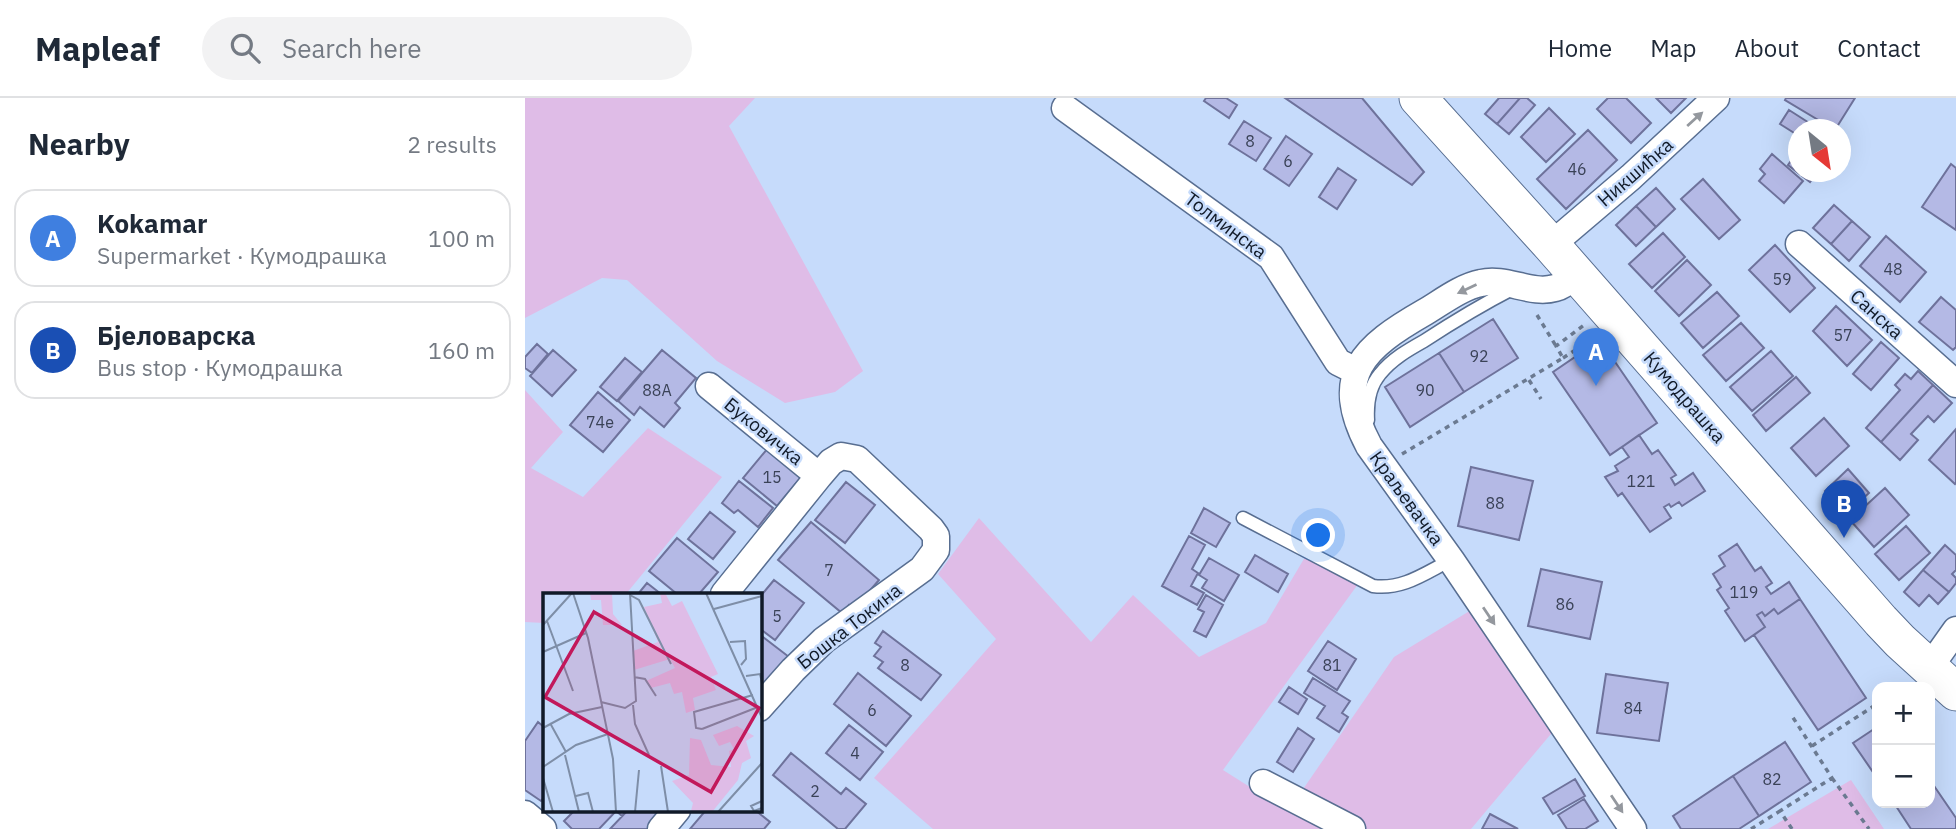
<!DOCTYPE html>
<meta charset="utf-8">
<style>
:root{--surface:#fff;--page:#f2f2f3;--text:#1f2937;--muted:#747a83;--line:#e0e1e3;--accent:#2563eb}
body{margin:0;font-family:"IBM Plex Sans",sans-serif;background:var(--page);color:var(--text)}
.controls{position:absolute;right:21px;bottom:21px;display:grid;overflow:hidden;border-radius:14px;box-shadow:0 7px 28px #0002}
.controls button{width:63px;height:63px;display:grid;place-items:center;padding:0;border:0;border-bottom:2px solid var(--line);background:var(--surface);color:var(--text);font:35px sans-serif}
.compass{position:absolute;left:1263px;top:21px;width:63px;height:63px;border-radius:50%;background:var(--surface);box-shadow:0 7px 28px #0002;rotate:150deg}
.you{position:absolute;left:794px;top:438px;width:24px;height:24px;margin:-18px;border:5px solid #fff;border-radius:50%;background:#1a73e8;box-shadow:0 0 0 10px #1a73e833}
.badge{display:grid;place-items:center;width:46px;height:46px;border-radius:50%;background:var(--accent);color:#fff;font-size:23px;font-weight:700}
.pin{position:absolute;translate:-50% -58px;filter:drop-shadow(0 2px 4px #0008)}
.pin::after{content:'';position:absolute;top:37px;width:24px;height:21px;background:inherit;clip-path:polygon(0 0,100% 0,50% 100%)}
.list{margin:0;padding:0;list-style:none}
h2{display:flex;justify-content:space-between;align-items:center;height:91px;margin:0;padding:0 28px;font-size:30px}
h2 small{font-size:23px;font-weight:400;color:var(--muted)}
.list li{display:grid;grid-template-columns:46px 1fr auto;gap:21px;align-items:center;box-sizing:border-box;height:98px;margin:0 14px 14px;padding:0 14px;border:2px solid var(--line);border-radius:21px}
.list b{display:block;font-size:26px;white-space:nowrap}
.list p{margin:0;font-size:23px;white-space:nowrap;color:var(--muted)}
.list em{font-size:23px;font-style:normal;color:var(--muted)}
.icon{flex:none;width:38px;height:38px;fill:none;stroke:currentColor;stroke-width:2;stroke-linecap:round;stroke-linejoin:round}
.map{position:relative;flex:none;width:1431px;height:731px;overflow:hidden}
header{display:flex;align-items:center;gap:42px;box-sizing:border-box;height:98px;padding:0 35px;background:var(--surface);border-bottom:2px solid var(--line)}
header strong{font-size:33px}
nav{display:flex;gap:38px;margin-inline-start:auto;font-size:24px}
.search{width:490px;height:63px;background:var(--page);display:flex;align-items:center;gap:18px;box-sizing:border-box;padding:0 24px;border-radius:38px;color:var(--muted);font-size:26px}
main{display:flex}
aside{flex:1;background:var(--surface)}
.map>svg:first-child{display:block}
</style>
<header>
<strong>Mapleaf</strong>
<div class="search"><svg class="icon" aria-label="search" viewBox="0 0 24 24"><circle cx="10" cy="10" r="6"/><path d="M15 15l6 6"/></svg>Search here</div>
<nav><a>Home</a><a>Map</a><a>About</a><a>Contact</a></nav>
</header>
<main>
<aside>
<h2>Nearby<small>2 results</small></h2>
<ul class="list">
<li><span class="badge" style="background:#3f7fe0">A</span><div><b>Kokamar</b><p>Supermarket · Кумодрашка</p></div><em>100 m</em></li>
<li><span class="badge" style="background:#1a4fb4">B</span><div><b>Бјеловарска</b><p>Bus stop · Кумодрашка</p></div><em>160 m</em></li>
</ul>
</aside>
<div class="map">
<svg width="1431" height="731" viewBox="0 0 1431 731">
<rect width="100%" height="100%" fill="#c6dbfb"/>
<path fill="#dfbce7" d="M0,0H230L204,28L338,273L310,294L260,305L192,263L102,182L77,180L0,220Z
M0,292L38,334L6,370L58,399L123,330L197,379L101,496H19V525L0,524Z
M454,420L566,544L608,497L674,559L741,525L783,454L836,482L698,672L763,713L869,559L956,506L1036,624L946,731H408L349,680L471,541L413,476Z
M1326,682L1359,731H1243Z"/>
<path fill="#b4b9e5" stroke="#6e729b" stroke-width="2" d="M681,0H701L712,7L704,20L679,3Z
M760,0H837L899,74L887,87Z
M974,0H995L972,26L960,16Z
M995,0H1002L1010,7L984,36L972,26Z
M1083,0H1101L1126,25L1106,45L1072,11Z
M1131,0H1161L1146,15Z
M1261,0H1330L1310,32L1260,2Z
M1024,10L1050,36L1021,64L996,39Z
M1264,12L1289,28L1287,32H1274V38L1255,26Z
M719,23L746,40L731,63L704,46Z
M1063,32L1092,62L1041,111L1012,81Z
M761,38L787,56L764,88L739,71Z
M1247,56L1278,83L1259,105L1234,83L1240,76L1235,71Z
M1270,57L1274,60V74H1292L1285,84L1263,67Z
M1426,66L1431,70V132L1397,109Z
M813,70L831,82L812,111L794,99Z
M1178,81L1215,122L1194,141L1156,101Z
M1131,90L1150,111L1131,129L1111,108Z
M1309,107L1327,123L1306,146L1288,130Z
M1111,108L1131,129L1111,148L1091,127Z
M1327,123L1345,139L1324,163L1306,146Z
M1138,135L1160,159L1127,190L1104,166Z
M1361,138L1401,174L1375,204L1335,168Z
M1250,147L1290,190L1265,214L1224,172Z
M1162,162L1186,187L1154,218L1130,193Z
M1192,194L1214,218L1178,250L1156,225Z
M1416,199L1431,212V249L1428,252L1394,224Z
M1311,208L1347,242L1322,268L1288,233Z
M968,221L993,260L939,294L914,255Z
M1216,225L1239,250L1201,283L1178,257Z
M1075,242L1132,325L1085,357L1028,274Z
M1356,244L1374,260L1346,292L1328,276Z
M12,246L23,256L7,275L0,270V259Z
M28,252L51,272L27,298L5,278Z
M137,252L171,280L150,305L155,310L139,329L115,309L109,317L93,303Z
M1246,253L1268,278L1227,313L1205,289Z
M914,255L939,294L885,329L860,289Z
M100,260L117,274L92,303L75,289Z
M1393,273L1408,287L1356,344L1341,330L1375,292L1370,287L1380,276L1386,281Z
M1271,279L1285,295L1241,333L1228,317Z
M1408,287L1427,305L1409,324L1403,318L1386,336L1393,342L1375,362L1356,344Z
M73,294L105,322L78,354L45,327Z
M1299,320L1324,348L1291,378L1266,350Z
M1431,331V385L1430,386L1404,362Z
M1114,337L1127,356L1133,352L1151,377L1146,380L1150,387L1168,375L1180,393L1157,408L1154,404L1146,409L1144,406L1139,409L1146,420L1125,434L1097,395L1093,398L1080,379L1093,373L1090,368L1104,359L1097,349Z
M243,350L277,378L252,408L218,380Z
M946,369L1008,383L994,442L933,428Z
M1323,371L1344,395L1321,416L1300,393Z
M214,383L248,410L233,429L213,412L209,415L197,405Z
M321,384L350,407L320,445L290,422Z
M1360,390L1384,417L1349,449L1325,422Z
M679,410L705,425L691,449L666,435Z
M185,414L210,434L188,461L163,441Z
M286,424L354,482L329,511L324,507L317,515L253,462Z
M1381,428L1405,455L1374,482L1350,456Z
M664,438L680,447L667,471L673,475L666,488L679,495L672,507L637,488Z
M152,440L193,474L174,496H152L124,473Z
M1212,446L1230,473L1236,469L1247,485L1241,489L1246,496L1264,484L1275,501L1253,516L1249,511L1240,518L1237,514L1232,517L1240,529L1220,543L1200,513L1204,510L1192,492L1196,489L1188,476L1200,468L1194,458Z
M1420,447L1431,457V472L1427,476L1431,480V485L1424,494L1398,472Z
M730,457L763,476L753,494L720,474Z
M684,460L714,477L699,503L677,490L682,482L674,477Z
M1016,471L1077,484L1065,541L1003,528Z
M1398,472L1424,494L1413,506L1404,497L1394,508L1379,494Z
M249,482L279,505L250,542L234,530V500Z
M122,485L136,496H113Z
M681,497L698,507L681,539L669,533L679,514L673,511Z
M1275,501L1341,600L1293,632L1229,537L1240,529L1232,517L1237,514L1240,518L1249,511L1253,516Z
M358,533L416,577L396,602L353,570L358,564L349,558L356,549L350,545Z
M234,536L268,562L240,592L234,588Z
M803,543L831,561L812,592L783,573Z
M333,575L386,618L361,648L309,606Z
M1081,576L1143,585L1134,643L1072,635Z
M788,580L825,603L817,615L823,619L814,634L792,620L800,608L779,595Z
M764,589L782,601L773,616L754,604Z
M13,624L19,629V699L16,703L0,692V643Z
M324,627L358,654L335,682L301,655Z
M1352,629V680L1328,645Z
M773,630L789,641L768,674L752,664Z
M1260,644L1286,684L1234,718L1208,678Z
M266,655L316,696L321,690L341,706L320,731H313L248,677Z
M1208,678L1234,718L1214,731H1156L1148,718Z
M1050,681L1060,698L1028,716L1018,700Z
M1405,682L1431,720V731H1386L1369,705H1405Z
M1059,701L1073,723L1060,731H1042L1033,717Z
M50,712H103L97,718L91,713L74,731H47L39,723Z
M103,712H145L127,731H85Z
M181,712H230L245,724L239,731H165Z
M965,716L993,731H957Z"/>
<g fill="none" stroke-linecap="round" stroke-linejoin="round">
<defs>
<path id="lane" d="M843,322C842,305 844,289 855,276C867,261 883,252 899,243C928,224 958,206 989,190
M718,420L848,488C878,492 900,475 926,462"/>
<path id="street" d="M540,10L746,159L813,264L831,273
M1274,146L1431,286
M1026,147L1106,79L1191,0
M1052,176C1046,181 1039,188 1030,190C1006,197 981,179 956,185C936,189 917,204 900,214C839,249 806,277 844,348L926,462L1108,731
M184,288L294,378
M199,496L294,378L306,364L316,358L332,361L406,431L411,438V452L397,471L299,542L268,572L234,610
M1404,570L1431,532
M738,685L827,731
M0,716L18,731
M136,731L152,712"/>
<path id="secondary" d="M893,0L1026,147L1356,523L1375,543L1431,594"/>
</defs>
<use href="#lane" stroke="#586e91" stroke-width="15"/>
<use href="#street" stroke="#586e91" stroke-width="29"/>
<use href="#secondary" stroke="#586e91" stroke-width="39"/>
<path stroke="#6b7a91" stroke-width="3.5" stroke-dasharray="5 5" stroke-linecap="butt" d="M1012,217L1031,248
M1038,260L1069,240
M1004,282L1016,301
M877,356L1038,260L1031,248L1059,227
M1287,648L1352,606
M1307,680L1344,731
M1226,731L1255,713
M1267,731L1255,713L1307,680L1267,618"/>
<use href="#lane" stroke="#fff" stroke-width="12"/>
<use href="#street" stroke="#fff" stroke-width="26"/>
<use href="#secondary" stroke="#fff" stroke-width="37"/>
</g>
<defs><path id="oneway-solid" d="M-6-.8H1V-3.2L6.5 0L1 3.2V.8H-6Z" transform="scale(1.75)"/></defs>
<g fill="#94989e">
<use href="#oneway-solid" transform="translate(1170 21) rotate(-42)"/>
<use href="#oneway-solid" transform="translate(942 191) rotate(155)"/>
<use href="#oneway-solid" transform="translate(964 518) rotate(56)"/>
<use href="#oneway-solid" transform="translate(1092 706) rotate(56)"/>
</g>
<g text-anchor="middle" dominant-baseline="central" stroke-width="5" stroke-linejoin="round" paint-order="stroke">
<g font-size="16" fill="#3a4257">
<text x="725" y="43">8</text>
<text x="763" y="63">6</text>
<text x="1052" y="71">46</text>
<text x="1368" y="171">48</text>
<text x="1257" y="181">59</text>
<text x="1318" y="237">57</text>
<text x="954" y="258">92</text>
<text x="132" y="292">88A</text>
<text x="900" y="292">90</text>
<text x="75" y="324">74e</text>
<text x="247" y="379">15</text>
<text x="1116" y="383">121</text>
<text x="970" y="405">88</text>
<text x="304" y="472">7</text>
<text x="1219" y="494">119</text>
<text x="1040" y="506">86</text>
<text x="252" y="518">5</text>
<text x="380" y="567">8</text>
<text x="807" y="567">81</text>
<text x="1108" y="610">84</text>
<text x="347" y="612">6</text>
<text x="330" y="655">4</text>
<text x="1247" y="681">82</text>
<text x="290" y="693">2</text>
</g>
<g font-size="19" fill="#111a28" stroke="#c6dbfb">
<text transform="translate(1110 74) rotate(-41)">Никшићка</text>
<text transform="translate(701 127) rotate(37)">Толминска</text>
<text transform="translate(1352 216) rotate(42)">Санска</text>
<text transform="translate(1160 299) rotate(49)">Кумодрашка</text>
<text transform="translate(239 333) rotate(39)">Буковичка</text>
<text transform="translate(882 400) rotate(54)">Краљевачка</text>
<text transform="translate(324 528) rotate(-38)">Бошка Токина</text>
</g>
</g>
<g transform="translate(18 495)">
<rect width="219" height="219" fill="#c6dbfb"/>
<path d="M47,0H69L70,21L79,32H60L58,7H48ZM117,0H122L129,13L139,8L175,81L168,84L173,97L150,105L152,117L143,120L139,99L131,101L127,90L108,95L103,88L132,75L127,66L91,77L90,58L115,49L101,14L119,10ZM194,133L211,143L203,148L208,165L199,170L195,187L169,219L148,218L150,210L129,188L146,182L147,145L158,147L168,172L188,174L186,158L191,156L187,149L176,153L170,142Z" fill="#dfbce7"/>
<path fill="none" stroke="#7e8ea7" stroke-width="2" d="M30,0L45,45L70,166L73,219M163,0L219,125M87,2L96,7L128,71M171,16L219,3M4,28L30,98M0,32L29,0M187,49L202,48L203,66L198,72M0,59L43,40M203,83L217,81L219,90M91,84L102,86L113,103M58,109L82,115L93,108L87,0M90,112L92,131L106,162M7,130L23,159M0,135L26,121L59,114M159,136L153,135L151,119L210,102M159,136L215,114M22,162L36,219M118,173L125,219M0,174L33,152L65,141M0,185L10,219M33,203L45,200L50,219M219,208L208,213L211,218L219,215M92,219L96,177M175,219L219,170"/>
<path fill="#c2185b" fill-opacity="0.15" stroke="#c2185b" stroke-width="3.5" d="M51,19L216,115L168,199L2,104Z"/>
<rect width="219" height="219" fill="none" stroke="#111a28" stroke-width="3.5"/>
</g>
</svg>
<div class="controls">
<button>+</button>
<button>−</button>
</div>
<svg class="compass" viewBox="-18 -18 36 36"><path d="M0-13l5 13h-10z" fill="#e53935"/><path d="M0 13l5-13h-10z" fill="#747a83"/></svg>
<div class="you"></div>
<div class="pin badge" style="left:1071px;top:288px;background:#3f7fe0">A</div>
<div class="pin badge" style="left:1319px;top:440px;background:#1a4fb4">B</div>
</div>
</main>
